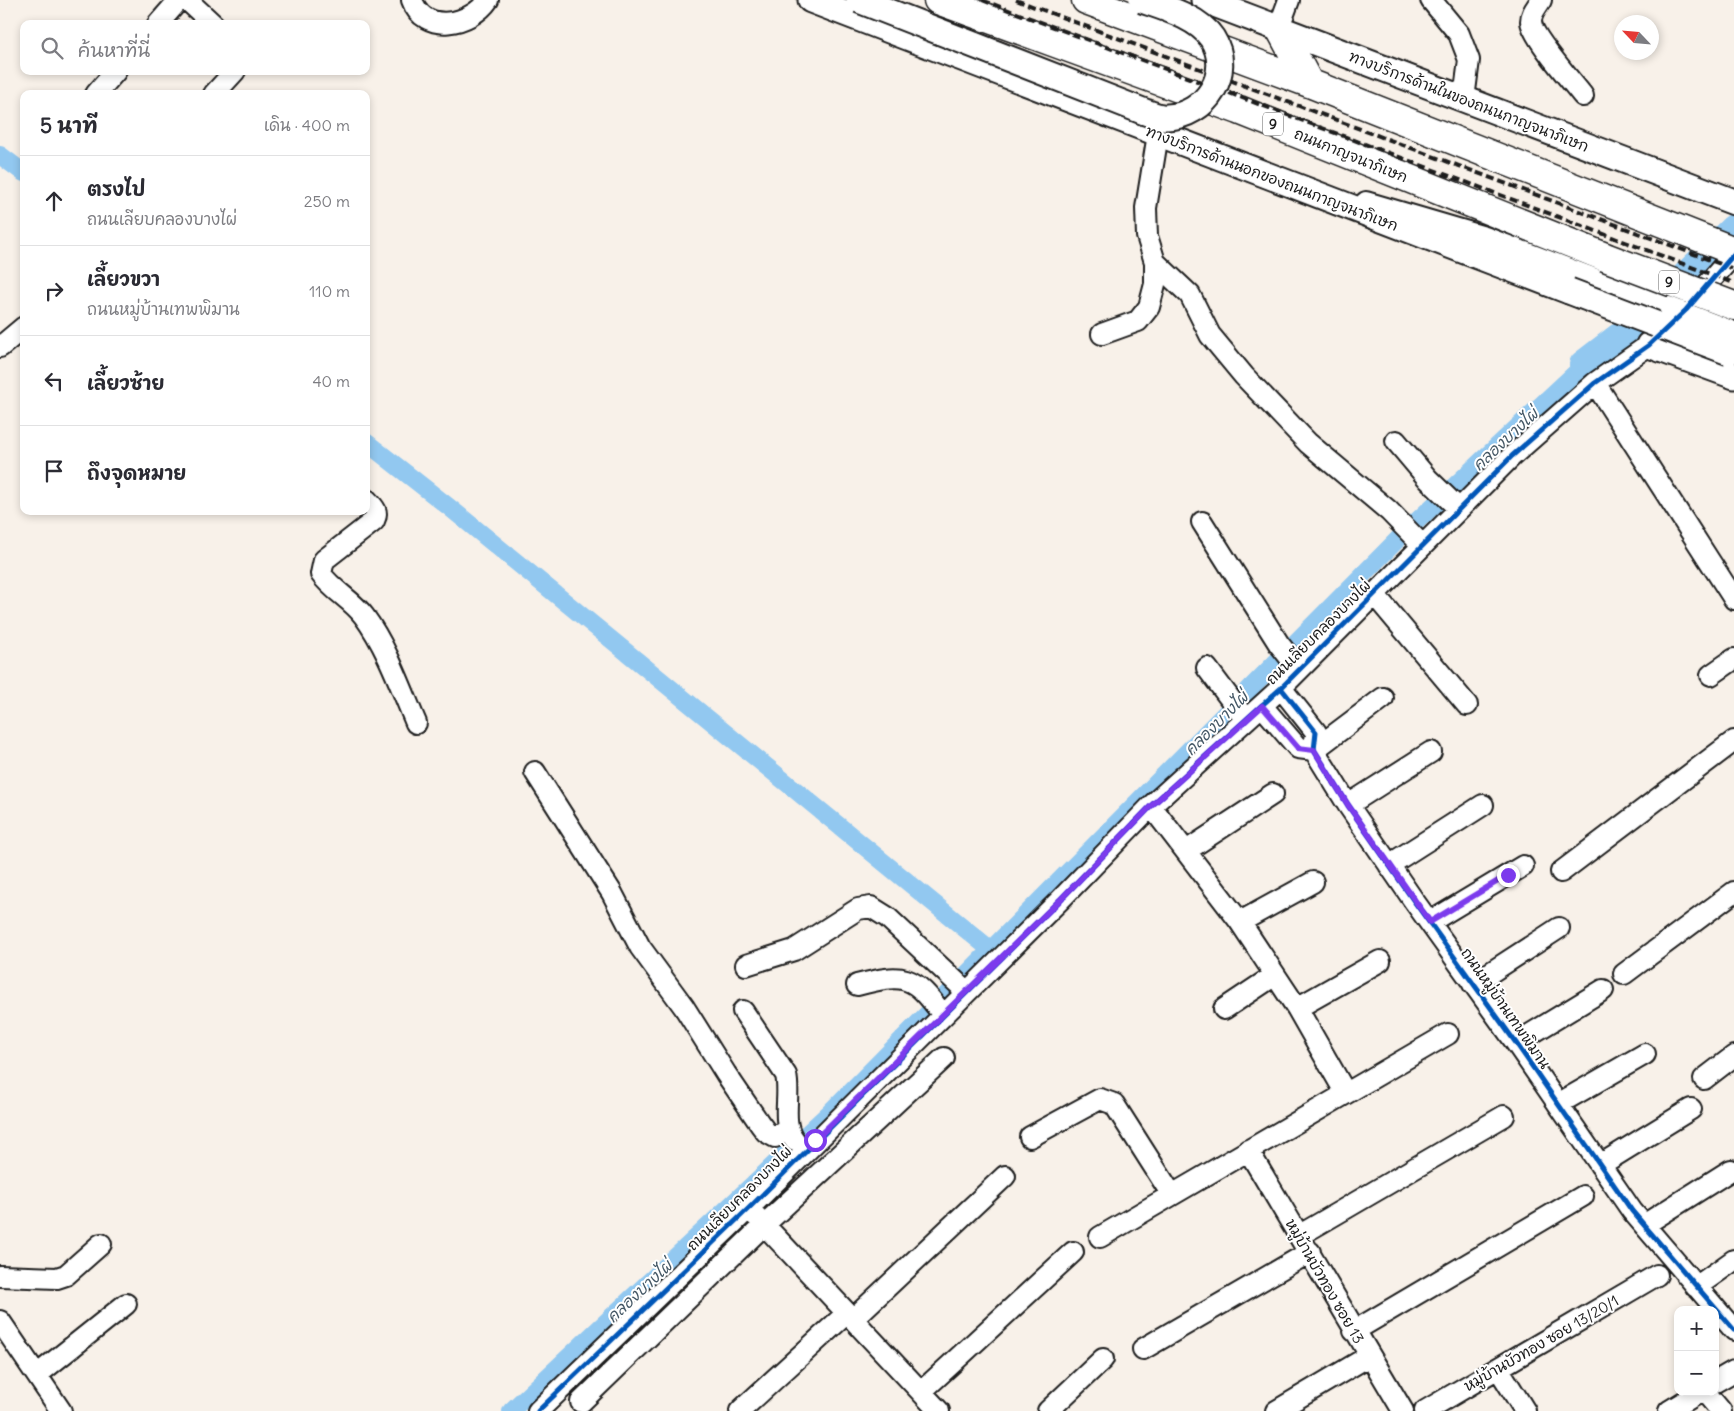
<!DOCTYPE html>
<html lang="th">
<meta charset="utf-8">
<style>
:root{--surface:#fff;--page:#f7f7f7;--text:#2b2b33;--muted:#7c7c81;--line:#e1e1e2}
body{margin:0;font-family:Delius,"Playpen Sans Thai",sans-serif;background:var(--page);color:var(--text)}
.controls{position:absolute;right:15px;bottom:15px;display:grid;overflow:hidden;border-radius:10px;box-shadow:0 2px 8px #0003}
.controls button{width:45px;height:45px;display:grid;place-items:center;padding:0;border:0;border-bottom:1px solid var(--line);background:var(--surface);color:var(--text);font:25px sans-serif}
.compass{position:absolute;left:1614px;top:15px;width:45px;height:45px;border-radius:50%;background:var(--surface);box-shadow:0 2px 8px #0003;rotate:296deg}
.stop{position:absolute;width:15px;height:15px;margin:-11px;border:4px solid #7c3aed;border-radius:50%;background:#fff}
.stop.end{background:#7c3aed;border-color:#fff;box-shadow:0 1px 5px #0008}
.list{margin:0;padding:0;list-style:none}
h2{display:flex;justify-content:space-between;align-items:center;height:65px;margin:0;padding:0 20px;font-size:21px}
h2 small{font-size:16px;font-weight:400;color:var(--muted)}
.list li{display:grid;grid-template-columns:32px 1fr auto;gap:15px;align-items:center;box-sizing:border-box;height:90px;padding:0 20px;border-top:1px solid var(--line)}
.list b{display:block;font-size:19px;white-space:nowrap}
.list p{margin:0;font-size:16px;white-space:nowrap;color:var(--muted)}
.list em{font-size:16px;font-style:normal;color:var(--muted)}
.icon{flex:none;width:28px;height:28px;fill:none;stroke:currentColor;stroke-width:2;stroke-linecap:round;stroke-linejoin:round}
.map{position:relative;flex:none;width:1734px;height:1411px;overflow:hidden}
.search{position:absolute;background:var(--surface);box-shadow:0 2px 8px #0003;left:20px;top:20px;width:350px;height:55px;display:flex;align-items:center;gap:12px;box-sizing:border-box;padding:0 18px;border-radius:10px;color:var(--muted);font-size:19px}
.panel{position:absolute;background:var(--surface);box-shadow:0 2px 8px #0003;left:20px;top:90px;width:350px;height:425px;border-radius:10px}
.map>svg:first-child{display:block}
</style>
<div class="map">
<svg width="1734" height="1411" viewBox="0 0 1734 1411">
<rect width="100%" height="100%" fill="#f8f1e9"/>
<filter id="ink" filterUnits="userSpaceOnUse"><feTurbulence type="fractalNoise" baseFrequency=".02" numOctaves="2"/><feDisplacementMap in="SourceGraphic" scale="10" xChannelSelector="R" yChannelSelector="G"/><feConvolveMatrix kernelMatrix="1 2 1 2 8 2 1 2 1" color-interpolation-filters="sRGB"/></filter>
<g filter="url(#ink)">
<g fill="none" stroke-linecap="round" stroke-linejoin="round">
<path stroke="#92c8f0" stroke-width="18" d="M0,155L24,173
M366,442L449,507L991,950
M511,1411L828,1114L1403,534L1584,365"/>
<path stroke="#92c8f0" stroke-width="30" d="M1584,365L1640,322L1734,229"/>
<defs>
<path id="minor" d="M187,0L213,24
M412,0C424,35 471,25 488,0
M1431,0L1459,34L1469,60L1464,99
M1541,0C1537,7 1531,13 1531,21C1531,35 1573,83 1583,96
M158,24L179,0
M1279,27L1289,0
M96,94L116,71
M214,94L235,71
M1366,202L1485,237L1669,307
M1155,262L1190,295L1210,335L1244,376L1308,443L1389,511L1422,545
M1692,302L1734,254
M1102,334L1138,321L1149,307L1155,284V262L1147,236L1146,208L1158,134
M0,347L24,327
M1595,383L1734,599
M1396,441L1428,479L1458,508
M366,499C374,507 379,511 374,521L324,560L321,574C332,590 352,600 364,616C387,647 401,688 416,723
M1202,522L1279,644L1299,669
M1374,594L1467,705
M1207,668L1246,720
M1711,675L1734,659
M1281,688L1316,732L1314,750L1348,805L1414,901L1516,1043L1632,1211L1734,1330
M1262,706L1298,748L1314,750
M1314,750L1383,698
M535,772L612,893L640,947L684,1007L726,1074L760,1124L766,1132L775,1137L787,1130
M1348,805L1431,752
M1151,806L1240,922L1297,1008L1345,1092
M1186,851L1273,794
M1389,865L1483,805
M1561,872L1734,741
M1240,922L1313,882
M1430,922L1523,866
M746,965L794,950L858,909L871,907L887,917L967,992
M1624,974L1734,892
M1473,984L1559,928
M857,985C904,973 913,974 943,1015
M1297,1008L1380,961
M1224,1009L1275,975
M743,1011L786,1075C791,1097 780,1123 795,1141
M1516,1043L1603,990
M1704,1079L1734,1056
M1558,1104L1645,1054
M1030,1137L1100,1099L1114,1104L1172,1195
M1248,1150L1403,1411
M1600,1165L1691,1109
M755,1215L939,1411
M1644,1225L1731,1170
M1300,1235L1504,1116
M1100,1237L1448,1034
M0,1276L57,1278L66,1275L101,1244
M1696,1287L1734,1260
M853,1319L1005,1176
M0,1321L61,1411
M1354,1331L1583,1196
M1143,1349L1310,1252
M1498,1368L1525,1411
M37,1375L126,1304
M1715,1382L1734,1371
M922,1391L1073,1252
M1705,1392L1721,1411
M581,1402L764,1225L944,1058
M538,1411L749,1208L1060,900L1151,806L1281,688L1512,456L1595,383L1649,345L1659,335
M740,1411L847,1313
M1048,1411L1103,1359
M1276,1411L1369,1356
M1425,1411L1657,1275
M1669,1411L1700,1392"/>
<path id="major" d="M811,0L1569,291
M1204,0L1734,202
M1649,345L1734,376"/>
<path id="highway" d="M938,0L1239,110L1605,257
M1086,0L1309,83L1734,251
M1279,27L1309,83"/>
</defs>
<use href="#minor" stroke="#1c1c1c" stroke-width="24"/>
<use href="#major" stroke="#1c1c1c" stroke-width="29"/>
<use href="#highway" stroke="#1c1c1c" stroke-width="31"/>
<use href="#minor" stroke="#fff" stroke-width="20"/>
<use href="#major" stroke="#fff" stroke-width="25"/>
<use href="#highway" stroke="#fff" stroke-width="28"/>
<path stroke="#1c1c1c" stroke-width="4" stroke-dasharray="8 4" stroke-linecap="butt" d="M982,0L1734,283
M1016,0L1734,269"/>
<defs>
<path id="minor-bridge" d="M1669,307L1734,332"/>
<path id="major-bridge" d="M859,0L1145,112C1152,114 1160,118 1167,117C1206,116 1234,73 1212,38C1198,17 1165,8 1142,0
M1569,291L1729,352"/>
<path id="highway-bridge" d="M1605,257L1734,306"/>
</defs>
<use href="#minor-bridge" stroke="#1c1c1c" stroke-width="24" stroke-linecap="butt"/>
<use href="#major-bridge" stroke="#1c1c1c" stroke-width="29" stroke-linecap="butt"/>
<use href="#highway-bridge" stroke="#1c1c1c" stroke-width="31" stroke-linecap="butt"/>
<use href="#minor-bridge" stroke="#fff" stroke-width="20"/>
<use href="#major-bridge" stroke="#fff" stroke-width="25"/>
<use href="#highway-bridge" stroke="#fff" stroke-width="28"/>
<defs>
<path id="cycleway" d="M1281,688L1316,732L1314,750L1348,805L1414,901L1516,1043L1632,1211L1734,1330
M538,1411L749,1208L1060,900L1151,806L1281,688L1512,456L1595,383L1649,345L1686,310L1734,254"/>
</defs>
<use href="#cycleway" stroke="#fff" stroke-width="8"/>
<use href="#cycleway" stroke="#0057b8" stroke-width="5"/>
</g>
</g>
<g fill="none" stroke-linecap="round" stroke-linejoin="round" filter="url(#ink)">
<path stroke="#7c3aed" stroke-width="6" d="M815,1140L1060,900L1151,806L1262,706L1298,748L1314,750L1348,805L1430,922L1508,875"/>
</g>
<g text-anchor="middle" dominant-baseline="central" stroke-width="4" stroke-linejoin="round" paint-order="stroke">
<g fill="#fff" stroke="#606060" stroke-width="1">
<rect x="1263" y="112.5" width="20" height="23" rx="4"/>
<rect x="1659" y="270.5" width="20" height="23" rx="4"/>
</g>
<g font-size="14" font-weight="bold" fill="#1c1c1c">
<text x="1273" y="124">9</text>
<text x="1669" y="282">9</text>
</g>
<g font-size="15" fill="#1c1c1c" stroke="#fff">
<text transform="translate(1469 101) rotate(21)">ทางบริการด้านในของถนนกาญจนาภิเษก</text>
<text transform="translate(1351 155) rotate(22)">ถนนกาญจนาภิเษก</text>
<text transform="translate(1272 178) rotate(21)">ทางบริการด้านนอกของถนนกาญจนาภิเษก</text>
<text transform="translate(1318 632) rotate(-45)">ถนนเลียบคลองบางไผ่</text>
<text transform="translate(1506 1008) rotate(55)">ถนนหมู่บ้านเทพพิมาน</text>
<text transform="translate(739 1198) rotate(-45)">ถนนเลียบคลองบางไผ่</text>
<text transform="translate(1325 1281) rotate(60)">หมู่บ้านบัวทอง ซอย 13</text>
<text transform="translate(1541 1343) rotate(-30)">หมู่บ้านบัวทอง ซอย 13/20/1</text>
</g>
<g font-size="16" font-style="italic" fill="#455866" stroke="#fff">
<text transform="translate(1505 439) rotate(-43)">คลองบางไผ่</text>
<text transform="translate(1216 723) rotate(-45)">คลองบางไผ่</text>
<text transform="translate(639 1291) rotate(-43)">คลองบางไผ่</text>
</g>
</g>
</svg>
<div class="controls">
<button>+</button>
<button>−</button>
</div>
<svg class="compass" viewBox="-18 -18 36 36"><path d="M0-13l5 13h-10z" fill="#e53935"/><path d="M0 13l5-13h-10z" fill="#7c7c81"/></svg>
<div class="stop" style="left:815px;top:1140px"></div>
<div class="stop end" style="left:1508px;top:875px"></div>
<div class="search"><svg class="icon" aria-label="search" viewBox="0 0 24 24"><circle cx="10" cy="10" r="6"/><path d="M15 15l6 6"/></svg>ค้นหาที่นี่</div>
<section class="panel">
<h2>5 นาที<small>เดิน · 400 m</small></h2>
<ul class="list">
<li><svg class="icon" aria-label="ahead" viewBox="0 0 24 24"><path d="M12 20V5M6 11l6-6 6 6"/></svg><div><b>ตรงไป</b><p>ถนนเลียบคลองบางไผ่</p></div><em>250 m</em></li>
<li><svg class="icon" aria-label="right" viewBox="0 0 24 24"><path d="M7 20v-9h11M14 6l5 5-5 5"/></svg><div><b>เลี้ยวขวา</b><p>ถนนหมู่บ้านเทพพิมาน</p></div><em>110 m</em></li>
<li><svg class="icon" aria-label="left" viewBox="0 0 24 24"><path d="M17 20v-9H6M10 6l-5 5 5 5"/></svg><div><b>เลี้ยวซ้าย</b></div><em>40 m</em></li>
<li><svg class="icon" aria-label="arrive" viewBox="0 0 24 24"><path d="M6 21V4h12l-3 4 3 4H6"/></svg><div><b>ถึงจุดหมาย</b></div></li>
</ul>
</section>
</div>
